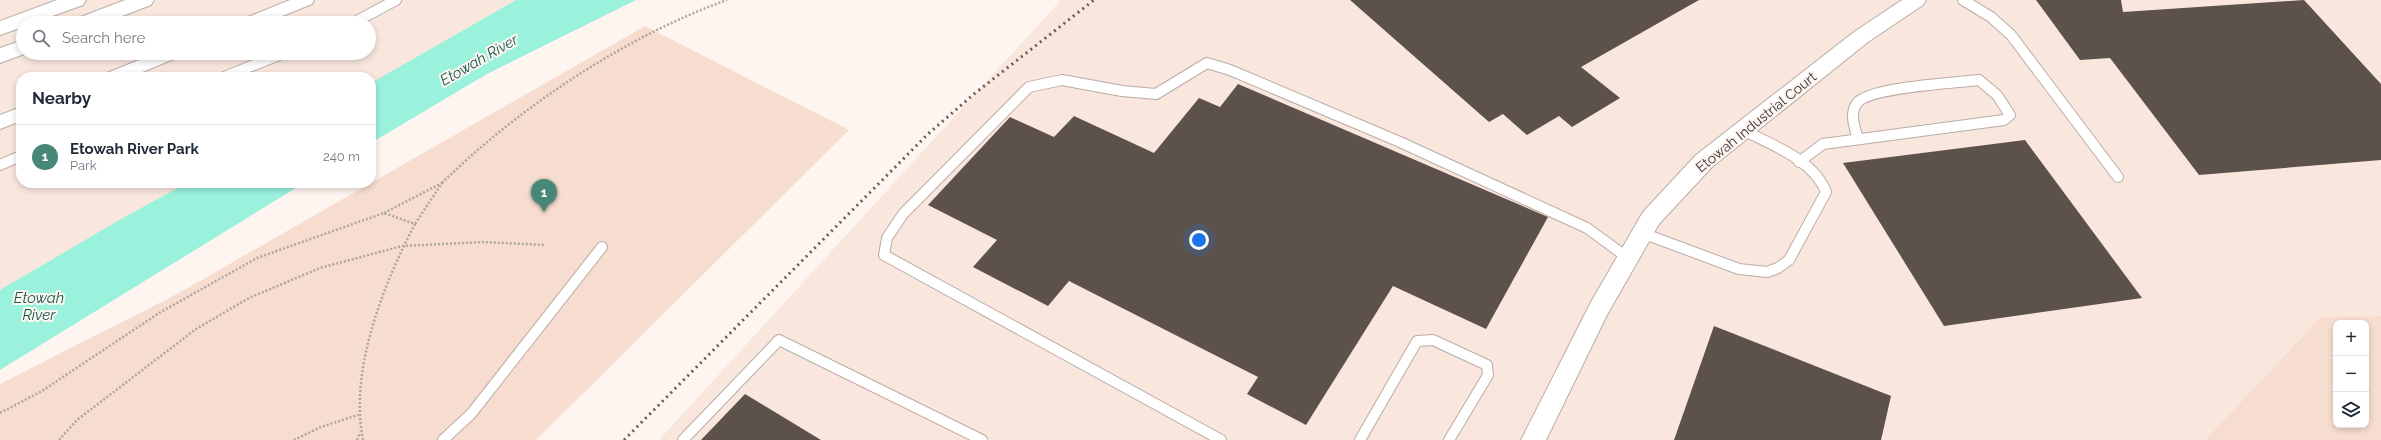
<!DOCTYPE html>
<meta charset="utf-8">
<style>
:root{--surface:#fff;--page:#f2f2f3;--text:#1f2937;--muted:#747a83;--line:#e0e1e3;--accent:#468778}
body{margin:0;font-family:Raleway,sans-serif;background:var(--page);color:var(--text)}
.controls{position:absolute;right:12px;bottom:12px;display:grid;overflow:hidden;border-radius:8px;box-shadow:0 2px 6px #0003}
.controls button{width:36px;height:36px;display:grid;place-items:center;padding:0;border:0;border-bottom:1px solid var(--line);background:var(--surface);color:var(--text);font:20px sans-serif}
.you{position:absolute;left:1199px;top:240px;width:14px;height:14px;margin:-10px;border:3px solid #fff;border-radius:50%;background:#1a73e8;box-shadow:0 0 0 6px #1a73e833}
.badge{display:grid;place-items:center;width:26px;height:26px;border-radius:50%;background:var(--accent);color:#fff;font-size:13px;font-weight:700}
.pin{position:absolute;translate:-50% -33px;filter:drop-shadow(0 1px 2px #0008)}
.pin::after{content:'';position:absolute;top:21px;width:14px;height:12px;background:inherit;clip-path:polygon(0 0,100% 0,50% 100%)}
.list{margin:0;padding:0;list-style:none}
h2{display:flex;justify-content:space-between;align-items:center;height:52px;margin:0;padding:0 16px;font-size:17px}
h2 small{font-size:13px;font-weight:400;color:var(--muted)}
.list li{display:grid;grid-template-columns:26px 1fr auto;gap:12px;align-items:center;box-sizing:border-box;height:64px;padding:0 16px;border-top:1px solid var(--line)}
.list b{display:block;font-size:15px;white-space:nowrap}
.list p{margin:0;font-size:13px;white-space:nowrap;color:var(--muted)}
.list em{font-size:13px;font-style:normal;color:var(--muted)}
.icon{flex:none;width:22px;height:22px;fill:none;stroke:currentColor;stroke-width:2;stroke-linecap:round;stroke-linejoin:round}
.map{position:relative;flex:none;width:2381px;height:440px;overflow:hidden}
.search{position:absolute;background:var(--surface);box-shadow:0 2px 6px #0003;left:16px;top:16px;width:360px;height:44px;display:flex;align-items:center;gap:10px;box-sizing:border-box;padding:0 14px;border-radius:22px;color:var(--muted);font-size:15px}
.panel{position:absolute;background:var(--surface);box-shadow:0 2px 6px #0003;left:16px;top:72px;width:360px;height:116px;border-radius:16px}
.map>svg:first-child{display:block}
</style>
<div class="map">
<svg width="2381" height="440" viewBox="0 0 2381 440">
<rect width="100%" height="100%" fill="#fef5f0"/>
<path fill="#f9e7de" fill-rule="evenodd" d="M0,0H568L371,99V77H21V183H227L0,315ZM23,23H369V53H23Z
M1061,0H2381V316L2321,317L2205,440H659Z"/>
<path fill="#f6ddcf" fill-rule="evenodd" d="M645,26L849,130L536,440H0V384L179,293Z
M2381,316V440H2205L2321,317ZM2336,323H2366V425H2336Z"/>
<path fill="#9bf2dc" d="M516,0H636L487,74L371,143V83Z
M187,183H304L0,370V290L121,219Z"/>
<path fill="#5d524b" d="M1350,0H1699L1581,67L1620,98L1572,127L1559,116L1527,135L1503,114L1489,122Z
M2036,0H2121L2123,12L2304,0L2381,84V160L2199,175L2110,58L2080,60Z
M1238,84L1548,217L1486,329L1393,286L1306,425L1247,394L1258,377L1069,281L1048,306L973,267L997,240L928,205L1010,117L1054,137L1074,116L1154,153L1199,98L1220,107Z
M2025,140L2142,298L1944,326L1843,163Z
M1714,326L1891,396L1881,440H1674Z
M745,394L821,440H701Z"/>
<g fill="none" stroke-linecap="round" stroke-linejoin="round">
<defs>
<path id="lane" d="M1963,0L1991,17L2011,35L2118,177
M353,23L396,0
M224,77L284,53
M1799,162L1823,144L2004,120L2010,115L1997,95L1979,80C1956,83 1869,87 1857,103C1849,113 1855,129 1858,139
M0,165L21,156
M1642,233L1739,269L1767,272L1778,268L1789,260L1826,192C1814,160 1772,145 1743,130
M443,440L471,414L602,247
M683,440L779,340L982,440
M1221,440L884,255L887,238L903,214L1029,87L1062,80L1122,91L1156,94L1207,63L1230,70L1400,142L1587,228L1628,258
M1360,440L1417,341L1433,340L1487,365L1488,375L1449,440"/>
<path id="street" d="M290,0H314L312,4L265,23H241L243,19Z
M156,53H182L179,57L130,77H104L107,73Z
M21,107V121L0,129V115Z"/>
<path id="secondary" d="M1902,0H1926L1923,5L1868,42L1712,167L1659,224L1607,315L1546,440H1521L1591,302L1643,212L1696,155L1854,32Z"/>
<path id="primary" d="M57,0H86L83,5L33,23H23V27L0,35V21Z
M125,0H154L151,5L104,23H75L78,18Z
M23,40V53H27L0,63V48Z"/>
</defs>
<use href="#lane" stroke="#baaca5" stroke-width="12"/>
<use href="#street" stroke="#baaca5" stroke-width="2"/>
<use href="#secondary" stroke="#baaca5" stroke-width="2"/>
<use href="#primary" stroke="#baaca5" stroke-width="2"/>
<path stroke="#ada6a2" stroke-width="2.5" stroke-dasharray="2 2" stroke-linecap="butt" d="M442,183C518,108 626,36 727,0
M384,213L442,183L415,224
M0,413L42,391L159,313L257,258L384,213L415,224C383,285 349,371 363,440
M59,440L77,420L196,329L249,298L320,268L402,246L483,242L545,245
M294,440L321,427L358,415
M357,440L360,433"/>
<use href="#lane" stroke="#fff" stroke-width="10"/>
<use href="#street" fill="#fff" fill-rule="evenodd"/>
<use href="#secondary" fill="#fff" fill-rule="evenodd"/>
<use href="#primary" fill="#fff" fill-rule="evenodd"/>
<path stroke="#655f5c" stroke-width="3" stroke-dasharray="2 4" stroke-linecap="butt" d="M624,440L928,134L974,94L1094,0"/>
</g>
<g text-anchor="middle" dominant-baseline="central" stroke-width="4" stroke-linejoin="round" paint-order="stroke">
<g font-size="14" fill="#383330" stroke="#fef5f0">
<text transform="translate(1756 122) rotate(-39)">Etowah Industrial Court</text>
</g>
<g font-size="15" font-style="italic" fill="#10584b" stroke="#fef5f0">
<text transform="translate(479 60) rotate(-30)">Etowah River</text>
<text x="39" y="298">Etowah<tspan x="39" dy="17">River</tspan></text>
</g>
</g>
</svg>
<div class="controls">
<button>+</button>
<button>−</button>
<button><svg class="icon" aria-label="layers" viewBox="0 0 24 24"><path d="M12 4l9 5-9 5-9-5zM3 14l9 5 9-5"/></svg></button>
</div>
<div class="you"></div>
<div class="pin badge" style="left:544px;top:212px">1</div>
<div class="search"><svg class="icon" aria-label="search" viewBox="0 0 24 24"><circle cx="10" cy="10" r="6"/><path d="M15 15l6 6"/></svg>Search here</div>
<section class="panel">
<h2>Nearby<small></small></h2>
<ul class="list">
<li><span class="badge">1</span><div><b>Etowah River Park</b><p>Park</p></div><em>240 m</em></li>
</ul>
</section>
</div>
